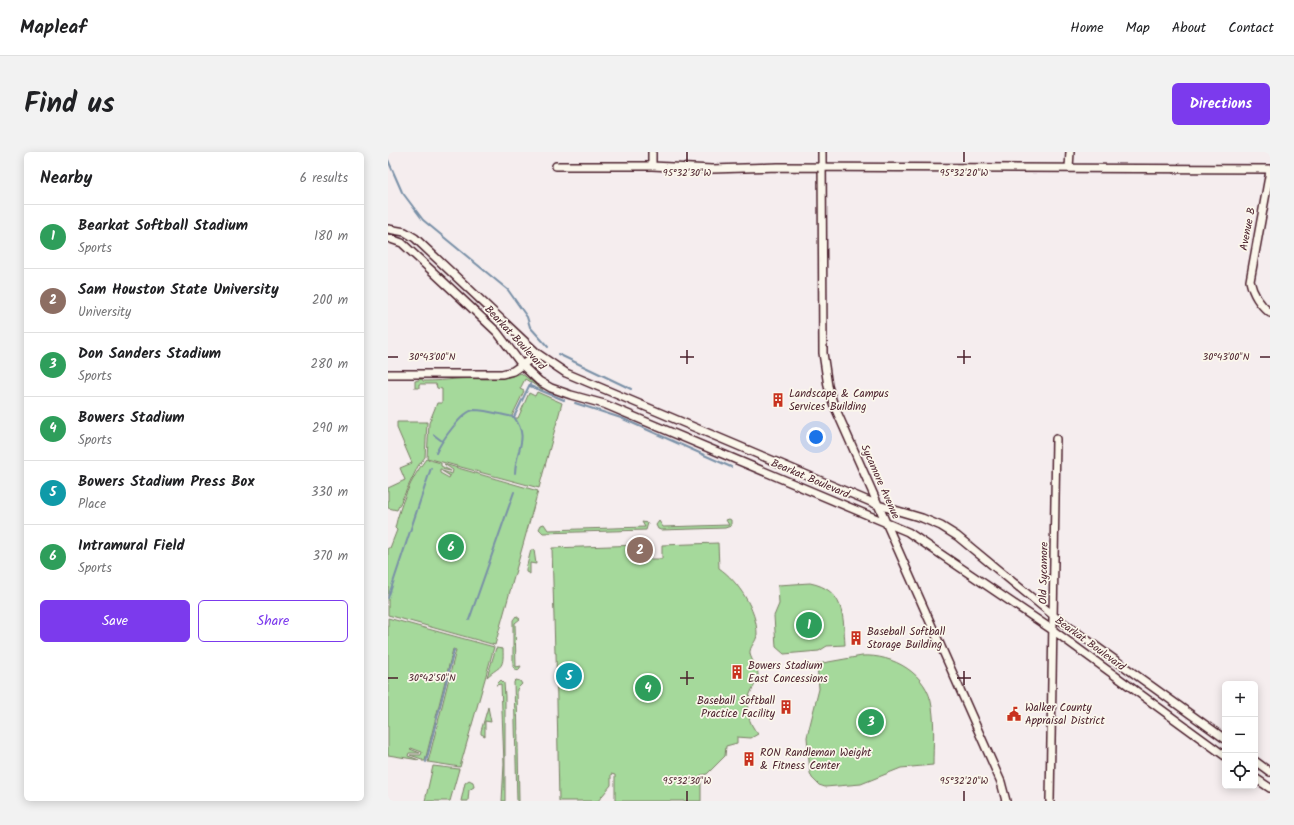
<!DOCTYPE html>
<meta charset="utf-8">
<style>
:root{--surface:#fff;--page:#f2f2f2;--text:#202124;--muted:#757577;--line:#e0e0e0;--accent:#7c3aed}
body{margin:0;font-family:Kalam,sans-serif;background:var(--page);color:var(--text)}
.controls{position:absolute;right:12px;bottom:12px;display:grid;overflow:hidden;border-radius:6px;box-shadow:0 2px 10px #0003}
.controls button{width:36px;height:36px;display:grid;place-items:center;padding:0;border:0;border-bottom:1px solid var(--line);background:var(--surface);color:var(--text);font:20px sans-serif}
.you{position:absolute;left:428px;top:285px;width:14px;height:14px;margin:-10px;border:3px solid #fff;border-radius:50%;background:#1a73e8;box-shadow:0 0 0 6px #1a73e833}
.badge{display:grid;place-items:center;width:26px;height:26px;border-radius:50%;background:var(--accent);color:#fff;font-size:13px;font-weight:700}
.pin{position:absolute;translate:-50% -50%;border:2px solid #fff;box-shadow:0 1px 4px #0006}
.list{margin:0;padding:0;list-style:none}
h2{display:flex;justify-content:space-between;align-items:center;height:52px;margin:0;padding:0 16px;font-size:17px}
h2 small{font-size:13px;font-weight:400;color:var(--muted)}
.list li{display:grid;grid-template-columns:26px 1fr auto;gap:12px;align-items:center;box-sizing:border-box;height:64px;padding:0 16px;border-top:1px solid var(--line)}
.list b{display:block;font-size:15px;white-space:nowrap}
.list p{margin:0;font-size:13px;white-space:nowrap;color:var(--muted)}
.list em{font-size:13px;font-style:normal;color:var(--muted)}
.actions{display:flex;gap:8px;padding:12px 16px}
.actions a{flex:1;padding:9px 0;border:1px solid var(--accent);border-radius:6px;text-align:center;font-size:14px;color:var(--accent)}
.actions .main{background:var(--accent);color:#fff}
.icon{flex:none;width:22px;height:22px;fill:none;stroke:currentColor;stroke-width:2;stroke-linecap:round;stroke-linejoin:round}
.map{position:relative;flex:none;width:882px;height:649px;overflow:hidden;border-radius:6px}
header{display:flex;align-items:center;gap:24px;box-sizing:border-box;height:56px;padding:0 20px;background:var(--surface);border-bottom:1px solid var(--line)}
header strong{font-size:19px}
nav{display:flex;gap:22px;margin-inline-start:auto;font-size:14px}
.intro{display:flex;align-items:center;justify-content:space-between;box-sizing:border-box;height:96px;padding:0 24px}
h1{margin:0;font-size:28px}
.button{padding:10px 18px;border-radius:6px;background:var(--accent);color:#fff;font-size:14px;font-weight:700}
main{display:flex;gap:24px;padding:0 24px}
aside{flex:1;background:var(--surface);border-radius:6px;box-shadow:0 2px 10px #0003}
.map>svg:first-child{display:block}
</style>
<header>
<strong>Mapleaf</strong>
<nav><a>Home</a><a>Map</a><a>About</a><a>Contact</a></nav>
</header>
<div class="intro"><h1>Find us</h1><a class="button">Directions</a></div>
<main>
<aside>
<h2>Nearby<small>6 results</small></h2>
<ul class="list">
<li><span class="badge" style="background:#2e9e5b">1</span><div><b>Bearkat Softball Stadium</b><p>Sports</p></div><em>180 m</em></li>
<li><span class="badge" style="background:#8d6e63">2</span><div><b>Sam Houston State University</b><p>University</p></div><em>200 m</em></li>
<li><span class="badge" style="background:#2e9e5b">3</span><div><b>Don Sanders Stadium</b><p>Sports</p></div><em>280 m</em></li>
<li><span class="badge" style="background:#2e9e5b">4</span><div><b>Bowers Stadium</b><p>Sports</p></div><em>290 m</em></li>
<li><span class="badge" style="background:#0f9aa8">5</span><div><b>Bowers Stadium Press Box</b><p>Place</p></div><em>330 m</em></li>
<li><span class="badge" style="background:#2e9e5b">6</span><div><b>Intramural Field</b><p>Sports</p></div><em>370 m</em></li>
</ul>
<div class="actions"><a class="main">Save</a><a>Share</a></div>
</aside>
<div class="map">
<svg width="882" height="649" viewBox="0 0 882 649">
<rect width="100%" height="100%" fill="#f5edee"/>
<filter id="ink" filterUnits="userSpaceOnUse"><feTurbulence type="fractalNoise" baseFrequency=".025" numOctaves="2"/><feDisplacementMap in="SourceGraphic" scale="8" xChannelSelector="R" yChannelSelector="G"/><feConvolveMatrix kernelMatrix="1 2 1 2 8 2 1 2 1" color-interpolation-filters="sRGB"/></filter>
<g filter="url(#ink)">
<path fill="#a5d99b" stroke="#787c63" d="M133,221L155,238L137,227L132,237L136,239L124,264L127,266H130L141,241L147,244L149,240L174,251L151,336L39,306L41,271L49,251H54V237L49,236L48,232H31V236H27V229L34,227L35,229C47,229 58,228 69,227C93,225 110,231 133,221Z
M9,270H39L37,305L30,314L9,358L0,356V336L17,328L12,316L24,311L9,276Z
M38,307L53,311V314L63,319L52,317V321L61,326L62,324L54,319L64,322L65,318L56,312L150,339L107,493L0,463V396H2L9,378L7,376C12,353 23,326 38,307Z
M341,367L343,368V374L337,376L273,378L270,377L268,373L271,369L275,375L341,373L338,368Z
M254,370L260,371L258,378L155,381L151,377L153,373L156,372L160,378L257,375Z
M330,391L331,416C350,429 369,458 369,482C369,490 361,494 362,502C364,510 371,516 370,525C369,531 364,536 362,542C357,556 360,571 370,582L363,586L349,585V591L338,594L337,604L319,622L313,623V649H227V623L223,622V633L210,649H171L168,501H167L164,396L252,393L253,407H274V393Z
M143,398H146L148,412L142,411V422L138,420V417Z
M422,431C457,438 455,464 457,493L439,494L431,499L396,502L388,495L386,464L391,452L390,433Z
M128,464L132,467L127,471L128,515L133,514L130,519L125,515V468Z
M0,466L106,495L72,615L40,610L68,498L65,497L37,609H34V607L22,603H33L34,600L23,596L22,597L32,601H21L20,604L31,608L0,603Z
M108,496L115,497C116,518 112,513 99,525Z
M474,504C505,502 540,522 544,555C547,574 545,594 545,613L513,616L473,632L437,635L431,633L424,626L422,621L419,585L431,537L429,512Z
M113,528L116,531L117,544V649H114L116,612L113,532L108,533Z
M128,528L132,529L134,532L129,537L131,649H129L126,530Z
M100,555L103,570L97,569V584L93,582V579Z
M45,614L71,617L62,649H37Z
M81,628L85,630L86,635L81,638L80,649H73L77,631Z"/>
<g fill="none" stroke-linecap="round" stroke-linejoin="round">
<path stroke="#7990a7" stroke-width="2" d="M0,8L14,40L35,68L120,138L139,165L142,175L160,195
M170,202L243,237
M142,234L176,248
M187,251L233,266L343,315
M126,265L142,232
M46,283L54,289
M48,301C53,290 74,259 86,258C99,258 114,263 126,265C142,287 128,296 127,321
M0,446L43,316
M81,468L126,340
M38,610L66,498"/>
<defs>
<path id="minor" d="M434,0L435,201L440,234L445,251L613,630L618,649
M168,14H264L324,17L390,15L882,17
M264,14V0
M681,16L682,0
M882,19L862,129C865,143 871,152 882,161
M0,77L17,80L27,86L150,202L178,221L490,353L534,366L553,374L569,384L666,464L837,587
M0,86L14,91L73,146L109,180L134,213L151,229L163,236L183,243L216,252L520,380L666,479L837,604
M0,222H114L125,219L150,202
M867,609L882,620
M867,626L882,636
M662,649L668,287"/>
</defs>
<use href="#minor" stroke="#4a1f2b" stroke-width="10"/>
<use href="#minor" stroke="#fbf7ec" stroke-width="7"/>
</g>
</g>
<path fill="none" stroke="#4a1f2b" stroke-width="1.5" d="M299,0V10M576,0V10M299,198V212M576,198V212M0,205H10M292,205H306M569,205H583M872,205H882M299,519V533M576,519V533M0,526H10M292,526H306M569,526H583M299,639V649M576,639V649"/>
<defs>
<symbol id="building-bare" viewBox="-9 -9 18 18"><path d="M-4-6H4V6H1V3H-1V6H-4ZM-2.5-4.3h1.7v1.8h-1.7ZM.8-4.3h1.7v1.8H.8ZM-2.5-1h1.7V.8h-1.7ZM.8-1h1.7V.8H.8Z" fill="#c8321e" stroke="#fbf7ec" stroke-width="2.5" paint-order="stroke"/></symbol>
<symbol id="civic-bare" viewBox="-9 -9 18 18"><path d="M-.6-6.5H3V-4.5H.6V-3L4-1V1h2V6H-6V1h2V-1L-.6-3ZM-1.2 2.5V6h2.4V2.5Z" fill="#c8321e" stroke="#fbf7ec" stroke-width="2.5" paint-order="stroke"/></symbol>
</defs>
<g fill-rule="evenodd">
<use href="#building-bare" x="380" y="238" width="20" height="20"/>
<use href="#building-bare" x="458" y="476" width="20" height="20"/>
<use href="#building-bare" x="339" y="510" width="20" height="20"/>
<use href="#building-bare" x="388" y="545" width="20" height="20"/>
<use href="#civic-bare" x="616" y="552" width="20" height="20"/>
<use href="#building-bare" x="351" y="597" width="20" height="20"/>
</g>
<g text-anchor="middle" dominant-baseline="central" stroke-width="3.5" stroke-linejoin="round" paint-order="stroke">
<g font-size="11" fill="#4a1f2b" stroke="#fbf7ec">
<text transform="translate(860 77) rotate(-79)">Avenue B</text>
<text transform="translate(127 186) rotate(47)">Bearkat Boulevard</text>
<text transform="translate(422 327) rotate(23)">Bearkat Boulevard</text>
<text transform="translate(492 330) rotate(66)">Sycamore Avenue</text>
<text transform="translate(656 421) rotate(-89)">Old Sycamore</text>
<text transform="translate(702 492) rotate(36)">Bearkat Boulevard</text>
</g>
<g font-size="11" fill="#4a1f2b" stroke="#fbf7ec" text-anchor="start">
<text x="401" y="242">Landscape &amp; Campus<tspan x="401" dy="13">Services Building</tspan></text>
<text x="479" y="480">Baseball Softball<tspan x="479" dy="13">Storage Building</tspan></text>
<text x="360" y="514">Bowers Stadium<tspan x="360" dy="13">East Concessions</tspan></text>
<text x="387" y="549" text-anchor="end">Baseball Softball<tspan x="387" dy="13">Practice Facility</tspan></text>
<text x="637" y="556">Walker County<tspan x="637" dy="13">Appraisal District</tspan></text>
<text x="372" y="601">RON Randleman Weight<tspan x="372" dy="13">&amp; Fitness Center</tspan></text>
</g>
</g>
<g font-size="10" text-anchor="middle" fill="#4a1f2b" stroke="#fbf7ec" stroke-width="3.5" stroke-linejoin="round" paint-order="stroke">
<text x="299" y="24">95°32'30"W</text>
<text x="576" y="24">95°32'20"W</text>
<text x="44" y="208">30°43'00"N</text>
<text x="838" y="208">30°43'00"N</text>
<text x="44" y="529">30°42'50"N</text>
<text x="299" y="632">95°32'30"W</text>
<text x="576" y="632">95°32'20"W</text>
</g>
</svg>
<div class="controls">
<button>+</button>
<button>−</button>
<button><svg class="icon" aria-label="locate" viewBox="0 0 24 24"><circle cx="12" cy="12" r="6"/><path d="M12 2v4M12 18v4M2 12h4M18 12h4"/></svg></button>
</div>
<div class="you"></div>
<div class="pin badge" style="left:421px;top:473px;background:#2e9e5b">1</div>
<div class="pin badge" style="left:252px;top:398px;background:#8d6e63">2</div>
<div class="pin badge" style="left:483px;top:570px;background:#2e9e5b">3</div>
<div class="pin badge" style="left:260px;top:536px;background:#2e9e5b">4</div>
<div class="pin badge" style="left:181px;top:524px;background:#0f9aa8">5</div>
<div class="pin badge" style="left:63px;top:395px;background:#2e9e5b">6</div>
</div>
</main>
